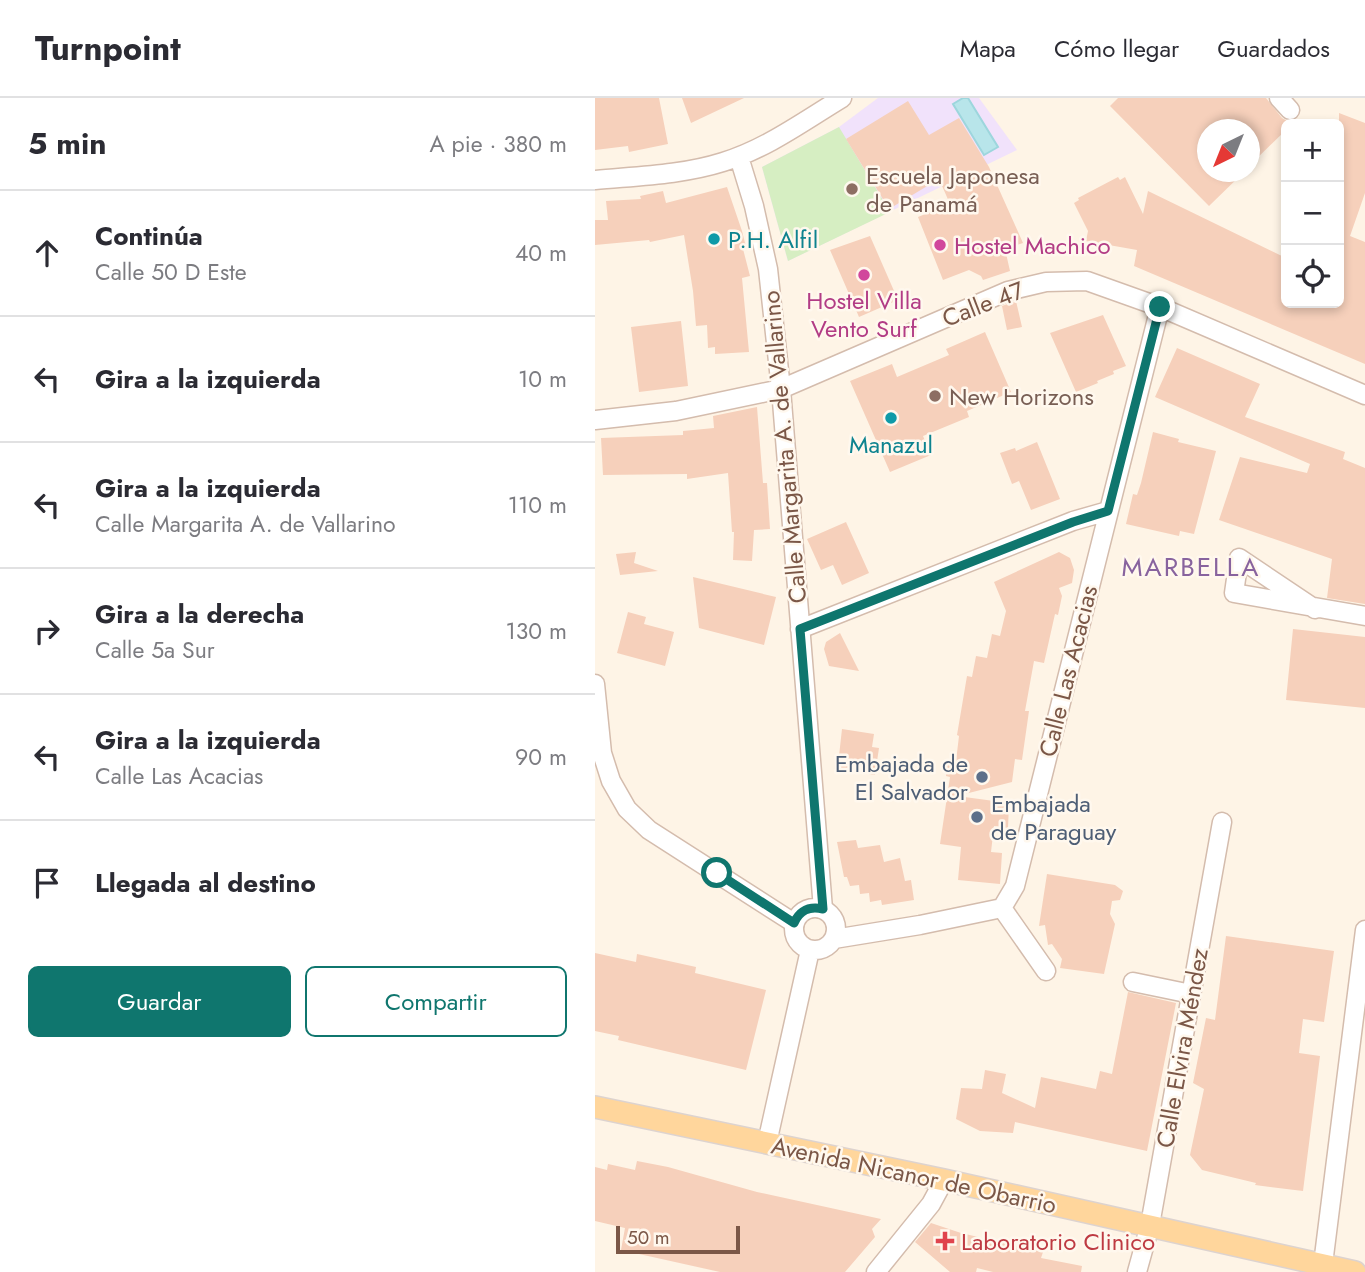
<!DOCTYPE html>
<html lang="es">
<meta charset="utf-8">
<style>
:root{--surface:#fff;--page:#f7f7f7;--text:#2b2b33;--muted:#7c7c81;--line:#e1e1e2;--accent:#0f766e}
body{margin:0;font-family:Jost,sans-serif;background:var(--page);color:var(--text)}
.controls{position:absolute;right:21px;top:21px;display:grid;overflow:hidden;border-radius:10px;box-shadow:0 4px 10px #0003}
.controls button{width:63px;height:63px;display:grid;place-items:center;padding:0;border:0;border-bottom:2px solid var(--line);background:var(--surface);color:var(--text);font:35px sans-serif}
.compass{position:absolute;left:602px;top:21px;width:63px;height:63px;border-radius:50%;background:var(--surface);box-shadow:0 4px 10px #0003;rotate:223deg}
.scale{position:absolute;left:21px;bottom:18px;width:124px;box-sizing:border-box;padding-left:7px;border:4px solid #7b5747;border-top:0;font-size:19px;line-height:24px;white-space:nowrap;color:#7b5747;-webkit-text-stroke:5px #fff8ee;paint-order:stroke}
.stop{position:absolute;width:21px;height:21px;margin:-16px;border:5px solid #0f766e;border-radius:50%;background:#fff}
.stop.end{background:#0f766e;border-color:#fff;box-shadow:0 2px 7px #0008}
.list{margin:0;padding:0;list-style:none}
h2{display:flex;justify-content:space-between;align-items:center;height:91px;margin:0;padding:0 28px;font-size:30px}
h2 small{font-size:23px;font-weight:400;color:var(--muted)}
.list li{display:grid;grid-template-columns:46px 1fr auto;gap:21px;align-items:center;box-sizing:border-box;height:126px;padding:0 28px;border-top:2px solid var(--line)}
.list b{display:block;font-size:26px;white-space:nowrap}
.list p{margin:0;font-size:23px;white-space:nowrap;color:var(--muted)}
.list em{font-size:23px;font-style:normal;color:var(--muted)}
.actions{display:flex;gap:14px;padding:21px 28px}
.actions a{flex:1;padding:16px 0;border:2px solid var(--accent);border-radius:10px;text-align:center;font-size:24px;color:var(--accent)}
.actions .main{background:var(--accent);color:#fff}
.icon{flex:none;width:38px;height:38px;fill:none;stroke:currentColor;stroke-width:2;stroke-linecap:round;stroke-linejoin:round}
.map{position:relative;flex:none;width:770px;height:1174px;overflow:hidden}
header{display:flex;align-items:center;gap:42px;box-sizing:border-box;height:98px;padding:0 35px;background:var(--surface);border-bottom:2px solid var(--line)}
header strong{font-size:33px}
nav{display:flex;gap:38px;margin-inline-start:auto;font-size:24px}
main{display:flex}
aside{flex:1;background:var(--surface)}
.map>svg:first-child{display:block}
</style>
<header>
<strong>Turnpoint</strong>
<nav><a>Mapa</a><a>Cómo llegar</a><a>Guardados</a></nav>
</header>
<main>
<aside>
<h2>5 min<small>A pie · 380 m</small></h2>
<ul class="list">
<li><svg class="icon" aria-label="ahead" viewBox="0 0 24 24"><path d="M12 20V5M6 11l6-6 6 6"/></svg><div><b>Continúa</b><p>Calle 50 D Este</p></div><em>40 m</em></li>
<li><svg class="icon" aria-label="left" viewBox="0 0 24 24"><path d="M17 20v-9H6M10 6l-5 5 5 5"/></svg><div><b>Gira a la izquierda</b></div><em>10 m</em></li>
<li><svg class="icon" aria-label="left" viewBox="0 0 24 24"><path d="M17 20v-9H6M10 6l-5 5 5 5"/></svg><div><b>Gira a la izquierda</b><p>Calle Margarita A. de Vallarino</p></div><em>110 m</em></li>
<li><svg class="icon" aria-label="right" viewBox="0 0 24 24"><path d="M7 20v-9h11M14 6l5 5-5 5"/></svg><div><b>Gira a la derecha</b><p>Calle 5a Sur</p></div><em>130 m</em></li>
<li><svg class="icon" aria-label="left" viewBox="0 0 24 24"><path d="M17 20v-9H6M10 6l-5 5 5 5"/></svg><div><b>Gira a la izquierda</b><p>Calle Las Acacias</p></div><em>90 m</em></li>
<li><svg class="icon" aria-label="arrive" viewBox="0 0 24 24"><path d="M6 21V4h12l-3 4 3 4H6"/></svg><div><b>Llegada al destino</b></div></li>
</ul>
<div class="actions"><a class="main">Guardar</a><a>Compartir</a></div>
</aside>
<div class="map">
<svg width="770" height="1174" viewBox="0 0 770 1174">
<rect width="100%" height="100%" fill="#fef4e6"/>
<path fill="#f1e2fb" d="M283,0H384L422,52L193,163L167,69L244,29Z"/>
<path fill="#d6eec2" d="M244,29L295,114L193,163L167,69Z"/>
<path fill="#b8e5ea" stroke="#9dd6dd" stroke-width="2" d="M368,0H373L403,49L389,57L358,6Z"/>
<path fill="#f6d0bb" d="M0,0H64L73,46L34,54L33,48L0,52Z
M87,0H149L96,25Z
M523,0H671L687,20L697,26H691V32L654,68V32H612V74H649L614,108L515,8Z
M313,3L334,37L364,20L394,69L428,145L410,151L415,173L388,182L386,178L374,172L348,182L323,119L355,106L344,81L294,111L251,41Z
M744,15L770,25V95L755,138L770,144V266L539,168L542,152L491,143L493,133L479,105L484,102L483,100L523,79L525,82L530,79L548,116L553,93L691,160V205H744Z
M132,89L147,133L151,149L148,151L155,178L147,180L154,254L120,256V249L113,250L112,227L101,228L98,193L89,137L55,144L54,142L0,147V122H13L11,103L46,101L45,98L68,93L71,105Z
M275,138L303,202L264,219L235,152Z
M421,203L427,229L412,232L407,208Z
M508,217L531,268L518,273L519,276L502,283L503,285L481,294L455,235Z
M86,223L93,288L44,294L36,229Z
M390,234L416,294L372,313L374,319L328,338L336,357L295,374L255,283L297,266L302,279L354,257L351,251Z
M582,250L665,286L650,319L750,354L748,361L770,370V506L732,500L737,461L624,422L645,359L712,375L715,366L560,299Z
M162,309L168,385H172L175,431L159,432L157,463L138,462L139,434H137L133,375L92,381V376L8,377L6,340L88,337V333L119,330L118,318Z
M558,334L584,341L583,344L621,353L599,436L585,433L584,438L531,426L538,396L542,397L546,385Z
M442,344L465,401L436,412L424,383L417,386L405,355L420,350L421,353Z
M251,424L274,475L247,487L238,467L226,472L212,441Z
M41,454L39,465L63,473L25,477L21,456Z
M464,454L475,460L479,472L477,485L464,490L467,498L463,517L460,516L449,565L439,563L430,613H434L427,662L420,661L417,684L362,698L414,705L413,730L399,728L396,754L407,755L405,786L363,782L366,749L345,746L355,679L351,678L353,662L361,663L364,638L362,637L372,578L377,579L381,558L392,560L397,536L405,538L411,513L399,484Z
M98,479L181,499L169,547L104,530Z
M33,514L51,519L49,526L79,534L70,568L22,555Z
M698,531L770,539V610L691,602Z
M245,535L264,573L234,568L229,551L231,544Z
M247,631L279,636L277,649L284,650L280,677L239,671L240,658H244Z
M261,742L263,750L285,747L289,764L305,760L310,783L316,782L319,802L287,807L286,802L275,804L274,795L265,796L264,787L255,788L252,779H249L242,744Z
M452,776L520,787L528,793L525,802L517,803L515,816L520,826L509,876L465,870L467,861L457,846L453,847L450,827L444,828Z
M631,838L739,853L729,924L708,921L704,955L725,958L708,1093L660,1087L661,1085L607,1072L595,1057L609,991L598,985L611,920L620,922Z
M0,855L41,864L42,856L101,869L100,875L171,892L151,972L23,942L24,938L0,933Z
M533,894L581,905L552,1053L420,1024L418,1035L385,1033L361,1021L366,990L387,991L390,972L411,976L407,995L440,1010L446,979L501,991L505,973L517,976Z
M42,1063L73,1069L162,1094L286,1121L277,1131L280,1139L250,1174H125L26,1152L30,1130L0,1123V1069L12,1072L13,1066L40,1072Z
M336,1125L366,1135L448,1154L446,1160L487,1168L486,1174H398L382,1170L381,1174H355L320,1144Z"/>
<g fill="none" stroke-linecap="round" stroke-linejoin="round">
<defs>
<path id="minor" d="M684,0L695,12
M144,59L159,108L173,171L186,291L228,811
M0,82C42,78 87,77 128,64C171,51 209,23 247,0
M0,322L81,313L186,291L413,193L451,184L492,183L565,209L770,297
M720,511L644,460L639,495L770,518
M205,531L478,423L513,413
M0,586L7,655L16,683L32,711L54,732L199,825
M199 831a21 21 0 1 1 42 0a21 21 0 1 1-42 0Z
M407,810L451,873
M239,841L325,827L407,810L420,788L565,209
M538,884L596,896
M172,1045L215,852
M281,1174L336,1106L349,1082
M542,1174L555,1127L627,724
M727,1174L770,832"/>
<path id="major" d="M0,1009L349,1082L760,1174"/>
</defs>
<use href="#minor" stroke="#d4bcad" stroke-width="21"/>
<use href="#major" stroke="#ddd3cf" stroke-width="24"/>
<use href="#minor" stroke="#fff" stroke-width="18"/>
<use href="#major" stroke="#ffd69c" stroke-width="21"/>
</g>
<g fill="none" stroke-linecap="round" stroke-linejoin="round">
<path stroke="#0f766e" stroke-width="9" d="M122,775L199,825C205,812 214,808 228,811L205,531L478,424L513,413L565,209"/>
</g>
<g fill="#8d6e63" stroke="#fff8ee" stroke-width="2.5">
<circle cx="257" cy="91" r="7"/>
<circle cx="340" cy="298" r="7"/>
</g>
<g fill="#0f9aa8" stroke="#fff8ee" stroke-width="2.5">
<circle cx="119" cy="141" r="7"/>
<circle cx="296" cy="320" r="7"/>
</g>
<g fill="#d1479c" stroke="#fff8ee" stroke-width="2.5">
<circle cx="345" cy="147" r="7"/>
<circle cx="269" cy="177" r="7"/>
</g>
<g fill="#5c6f8a" stroke="#fff8ee" stroke-width="2.5">
<circle cx="387" cy="679" r="7"/>
<circle cx="382" cy="719" r="7"/>
</g>
<path fill="#e0444e" stroke="#fff8ee" stroke-width="2.5" d="M346.5 1132.5h7v7h7v7h-7v7h-7v-7h-7v-7h7z"/>
<g text-anchor="middle" dominant-baseline="central" stroke-width="5" stroke-linejoin="round" paint-order="stroke">
<g font-size="24" fill="#785e54" stroke="#fff8ee" text-anchor="start">
<text x="271" y="77">Escuela Japonesa<tspan x="271" dy="28">de Panamá</tspan></text>
<text x="354" y="298">New Horizons</text>
</g>
<g font-size="24" fill="#0d838f" stroke="#fff8ee" text-anchor="start">
<text x="133" y="141">P.H. Alfil</text>
<text x="296" y="346" text-anchor="middle">Manazul</text>
</g>
<g font-size="24" fill="#b23c85" stroke="#fff8ee" text-anchor="start">
<text x="359" y="147">Hostel Machico</text>
<text x="269" y="202" text-anchor="middle">Hostel Villa<tspan x="269" dy="28">Vento Surf</tspan></text>
</g>
<g font-size="24" fill="#7b5747" stroke="#fff8ee">
<text transform="translate(388 206) rotate(-21)">Calle 47</text>
<text transform="translate(189 349) rotate(-95)">Calle Margarita A. de Vallarino</text>
<text transform="translate(473 573) rotate(-76)">Calle Las Acacias</text>
<text transform="translate(587 950) rotate(-80)">Calle Elvira Méndez</text>
<text transform="translate(319 1077) rotate(12)">Avenida Nicanor de Obarrio</text>
</g>
<g font-size="24" fill="#4e5e75" stroke="#fff8ee" text-anchor="end">
<text x="373" y="665">Embajada de<tspan x="373" dy="28">El Salvador</tspan></text>
<text x="396" y="705" text-anchor="start">Embajada<tspan x="396" dy="28">de Paraguay</tspan></text>
</g>
<g font-size="24" fill="#be3a42" stroke="#fff8ee" text-anchor="start">
<text x="366" y="1143">Laboratorio Clinico</text>
</g>
<g font-size="26" letter-spacing="2" fill="#88639e" stroke="#fff8ee">
<text x="596" y="469">MARBELLA</text>
</g>
</g>
</svg>
<div class="controls">
<button>+</button>
<button>−</button>
<button><svg class="icon" aria-label="locate" viewBox="0 0 24 24"><circle cx="12" cy="12" r="6"/><path d="M12 2v4M12 18v4M2 12h4M18 12h4"/></svg></button>
</div>
<svg class="compass" viewBox="-18 -18 36 36"><path d="M0-13l5 13h-10z" fill="#e53935"/><path d="M0 13l5-13h-10z" fill="#7c7c81"/></svg>
<div class="scale">50 m</div>
<div class="stop" style="left:122px;top:775px"></div>
<div class="stop end" style="left:565px;top:209px"></div>
</div>
</main>
